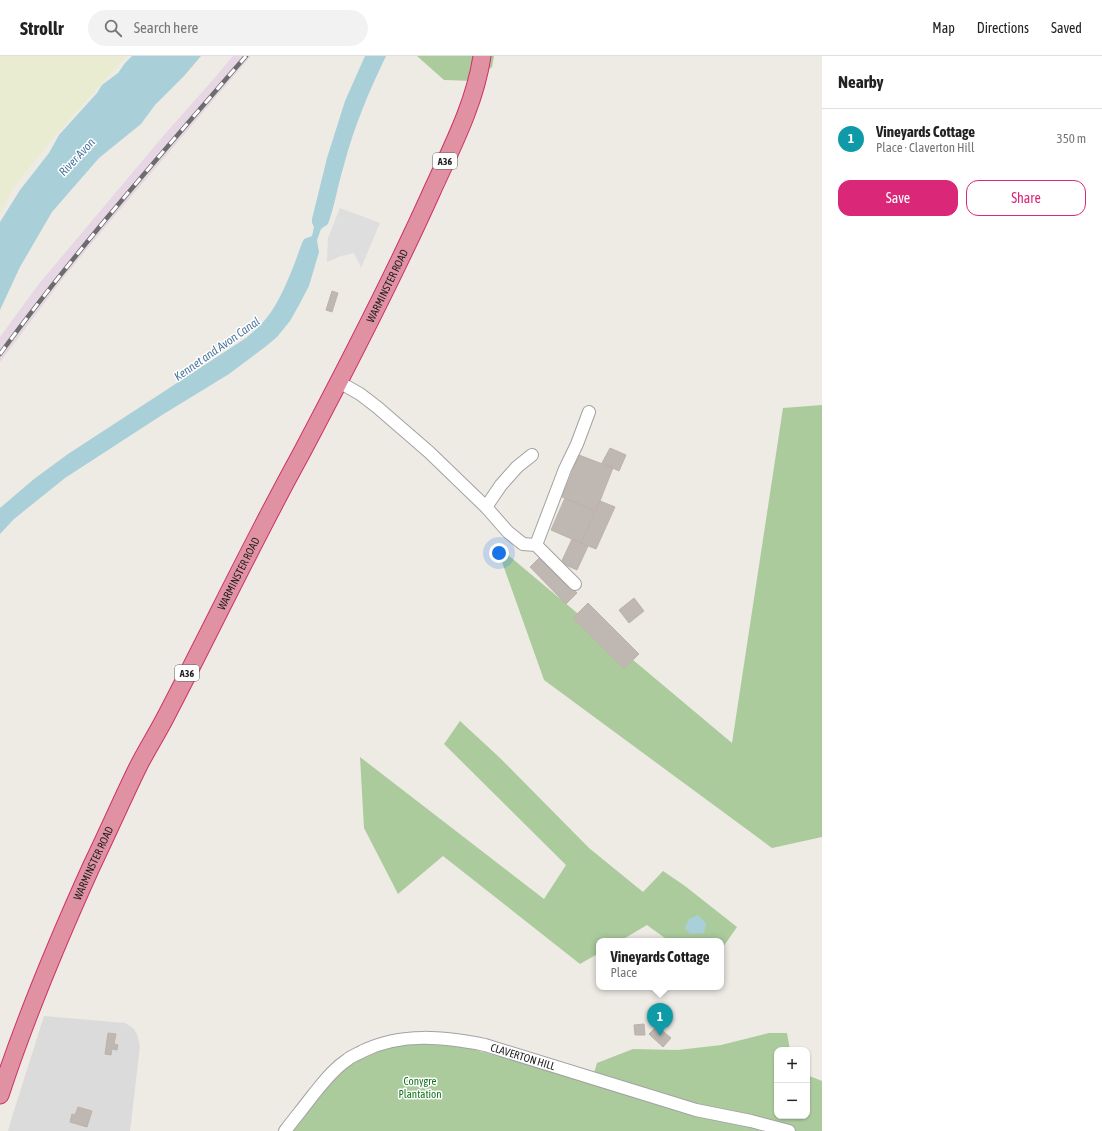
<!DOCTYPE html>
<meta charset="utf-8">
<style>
:root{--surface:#fff;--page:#f2f2f2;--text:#222;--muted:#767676;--line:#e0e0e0;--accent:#db2777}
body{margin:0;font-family:"Asap Condensed",sans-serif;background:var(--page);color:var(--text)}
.controls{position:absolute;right:12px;bottom:12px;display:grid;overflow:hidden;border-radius:8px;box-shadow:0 1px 3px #0004}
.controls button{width:36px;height:36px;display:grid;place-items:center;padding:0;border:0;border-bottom:1px solid var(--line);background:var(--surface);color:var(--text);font:20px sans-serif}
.you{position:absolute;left:499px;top:497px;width:14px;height:14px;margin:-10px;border:3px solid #fff;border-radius:50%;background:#1a73e8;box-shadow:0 0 0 6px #1a73e833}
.badge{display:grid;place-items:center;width:26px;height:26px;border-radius:50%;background:var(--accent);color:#fff;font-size:13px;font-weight:700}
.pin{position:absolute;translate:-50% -33px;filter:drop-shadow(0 1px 2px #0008)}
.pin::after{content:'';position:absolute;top:21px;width:14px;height:12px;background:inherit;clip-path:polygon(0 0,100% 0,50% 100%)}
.popup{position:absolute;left:596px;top:882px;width:128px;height:52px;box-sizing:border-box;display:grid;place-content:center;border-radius:8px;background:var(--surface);filter:drop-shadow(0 1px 3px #0005);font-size:13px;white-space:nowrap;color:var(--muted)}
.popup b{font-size:15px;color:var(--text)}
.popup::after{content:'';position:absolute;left:50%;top:100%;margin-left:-8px;border:8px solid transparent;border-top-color:var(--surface)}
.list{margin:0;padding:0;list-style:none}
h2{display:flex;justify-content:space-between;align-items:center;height:52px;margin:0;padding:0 16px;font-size:17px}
h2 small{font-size:13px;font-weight:400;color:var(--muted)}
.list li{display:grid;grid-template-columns:26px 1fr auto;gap:12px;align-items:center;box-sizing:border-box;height:60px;padding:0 16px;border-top:1px solid var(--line)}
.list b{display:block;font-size:15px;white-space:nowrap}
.list p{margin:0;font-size:13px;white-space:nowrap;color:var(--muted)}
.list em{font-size:13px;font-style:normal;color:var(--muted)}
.actions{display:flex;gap:8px;padding:12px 16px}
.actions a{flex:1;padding:9px 0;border:1px solid var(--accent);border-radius:12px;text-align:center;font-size:14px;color:var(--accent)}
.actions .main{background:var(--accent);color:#fff}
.icon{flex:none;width:22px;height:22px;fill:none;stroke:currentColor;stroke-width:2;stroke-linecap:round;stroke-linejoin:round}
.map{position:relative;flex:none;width:822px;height:1075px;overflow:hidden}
header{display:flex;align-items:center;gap:24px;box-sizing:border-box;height:56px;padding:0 20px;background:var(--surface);border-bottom:1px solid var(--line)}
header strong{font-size:19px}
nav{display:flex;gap:22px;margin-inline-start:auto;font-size:14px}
.search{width:280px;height:36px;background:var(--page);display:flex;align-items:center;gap:10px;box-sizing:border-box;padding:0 14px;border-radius:22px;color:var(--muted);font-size:15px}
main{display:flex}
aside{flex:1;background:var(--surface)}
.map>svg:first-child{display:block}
</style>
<header>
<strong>Strollr</strong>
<div class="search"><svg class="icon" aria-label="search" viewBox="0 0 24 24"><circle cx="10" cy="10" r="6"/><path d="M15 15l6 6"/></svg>Search here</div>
<nav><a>Map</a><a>Directions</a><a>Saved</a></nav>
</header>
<main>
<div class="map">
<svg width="822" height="1075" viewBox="0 0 822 1075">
<rect width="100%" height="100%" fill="#eeebe5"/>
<path fill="#dcdbdb" d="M44,960L125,967L133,972L137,978L140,990L130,1075H8L12,1061Z"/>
<path fill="#e7d7e4" d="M233,0H251L106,170L64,221L0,306V281L38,229L164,79L212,25Z"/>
<path fill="#eaecd2" d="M0,0H127L106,23L53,82L13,132L0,159Z"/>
<path fill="#abcb9d" d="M417,0H494L492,11L474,25L444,24Z
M822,349V781L772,792L544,624L496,489L732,687L783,352Z
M460,665L499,701L589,792L643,836L663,815L685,830L737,871L721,894V885H669L647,869L620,885H599V897L580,908L443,800L398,838L364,772L360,701L544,843L566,809L444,688Z
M769,977H787L790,994H777V1060H807V1019L822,1025V1075H293L332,1026L352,1007L389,991L419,987L460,990L524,1007L591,1027L597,1007L633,993L678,994L721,989Z"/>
<path fill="#dedede" d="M340,152L380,167L361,212L354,197L341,200L327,206L328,182Z"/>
<path fill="#a9cfd9" d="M132,0H201L184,20L155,49L141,68L99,102L52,156L20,211L0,254V166L20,134L49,97L59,79L97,37L102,29L118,17L125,7Z
M365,0H386C369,35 354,71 344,109C338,128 335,149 328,168L321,173L317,184L319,196L309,230L299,249L290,265L277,281L265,291L229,318L162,359L65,422L14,463L0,478V452L34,423L68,398L246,282C252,277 258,272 264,265C281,246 293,212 302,187L304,183L312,180L314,171L312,167V163L327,102L345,45Z
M698,859L706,867L704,877L690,878L685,872L689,863Z"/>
<path fill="#bfb7b2" stroke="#bfb2a8" d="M332,235L338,237L332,256L326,254Z
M610,392L626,399L619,415L602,407Z
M579,399L613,412L596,455L562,441Z
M565,442L595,455L581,487L551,474Z
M600,445L615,451L596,493L581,487Z
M572,483L588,490L577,514L561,507Z
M541,500L577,537L566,548L530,511Z
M634,542L644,555L629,567L619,554Z
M588,547L639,598L624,613L573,562Z
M644,968L645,979H635L634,969Z
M657,970L671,982L663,991L649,978Z
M108,977L116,978L114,988L118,989L117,994L112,993L111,999L105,998Z
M78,1051L92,1055L87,1071L70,1066L72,1058L75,1059Z"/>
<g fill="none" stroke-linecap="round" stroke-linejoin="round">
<defs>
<g id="minor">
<path d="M339,326L360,338L377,351L429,396L486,451L508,476L523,488L536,489L575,528"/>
<path d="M486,451L501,429L517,411L532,399"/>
<path d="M536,489L565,413L577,388L589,356"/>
<path id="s1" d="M285,1075C294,1063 304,1051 313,1039C323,1027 333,1013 347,1004C351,1000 358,998 363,995C402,976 444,981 485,989L696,1054L751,1065L789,1075"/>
</g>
<g id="highway">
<path id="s2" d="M0,1039C26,960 58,884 92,809C107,778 121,746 136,715C144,698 155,681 164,664C210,576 253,485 301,398C347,311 392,224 432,135C452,91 475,47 482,0"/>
</g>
</defs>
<use href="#minor" stroke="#a2a2a2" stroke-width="14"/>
<use href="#highway" stroke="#ce3169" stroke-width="19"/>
<use href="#minor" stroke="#fff" stroke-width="12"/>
<use href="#highway" stroke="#e092a2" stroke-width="17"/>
<defs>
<path id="rail" d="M0,298C76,194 162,97 246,0"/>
</defs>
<use href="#rail" stroke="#6c6c6c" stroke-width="4.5"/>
<use href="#rail" stroke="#fff" stroke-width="3" stroke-dasharray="9" stroke-linecap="butt"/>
</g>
<g text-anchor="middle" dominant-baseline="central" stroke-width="3" stroke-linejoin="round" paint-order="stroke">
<g fill="#fff" stroke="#626262" stroke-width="1">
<rect x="433" y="97" width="24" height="16" rx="3"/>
<rect x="175" y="609" width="24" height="16" rx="3"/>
</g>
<g font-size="10" font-weight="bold" fill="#1e1e1e">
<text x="445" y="105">A36</text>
<text x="187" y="617">A36</text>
</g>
<g font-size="11" fill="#1e1e1e" stroke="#fff">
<text stroke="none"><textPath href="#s2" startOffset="898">WARMINSTER ROAD</textPath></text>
<text stroke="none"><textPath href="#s2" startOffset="574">WARMINSTER ROAD</textPath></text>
<text stroke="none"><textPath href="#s2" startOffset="250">WARMINSTER ROAD</textPath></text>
<text stroke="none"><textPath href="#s1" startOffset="277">CLAVERTON HILL</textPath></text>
</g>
<g font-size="11" fill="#13751a" stroke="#fff">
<text x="420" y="1025">Conygre<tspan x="420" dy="13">Plantation</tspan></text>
</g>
<g font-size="12" font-style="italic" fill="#4e79a0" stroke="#fff">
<text transform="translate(77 101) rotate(-47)">River Avon</text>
<text transform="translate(217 293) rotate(-35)">Kennet and Avon Canal</text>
</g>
</g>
</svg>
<div class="controls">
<button>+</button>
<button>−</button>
</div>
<div class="you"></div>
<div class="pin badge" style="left:660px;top:980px;background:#0f9aa8">1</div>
<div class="popup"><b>Vineyards Cottage</b>Place</div>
</div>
<aside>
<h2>Nearby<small></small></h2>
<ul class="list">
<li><span class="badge" style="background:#0f9aa8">1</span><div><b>Vineyards Cottage</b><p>Place · Claverton Hill</p></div><em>350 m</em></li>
</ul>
<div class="actions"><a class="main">Save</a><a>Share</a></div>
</aside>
</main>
